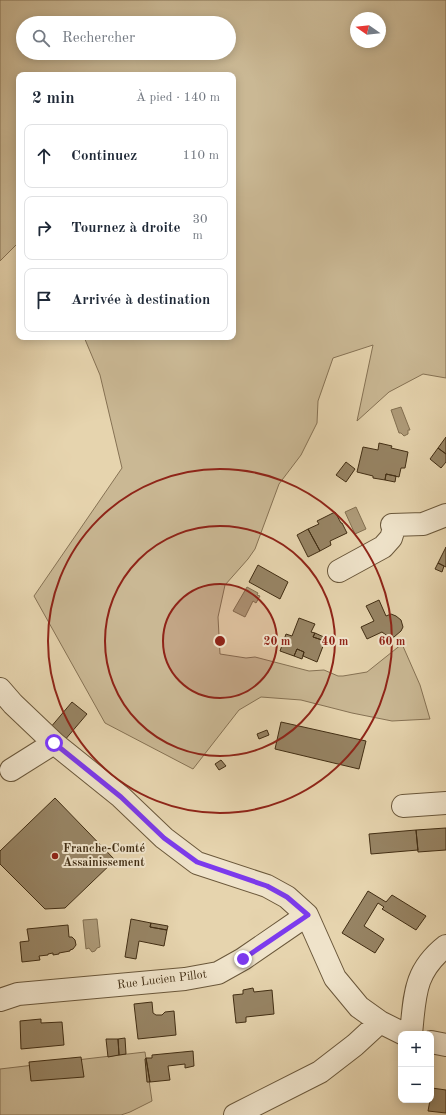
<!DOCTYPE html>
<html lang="fr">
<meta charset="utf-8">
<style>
:root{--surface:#fff;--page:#f6f6f7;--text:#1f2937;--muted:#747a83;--line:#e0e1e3}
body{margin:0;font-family:"Old Standard TT",serif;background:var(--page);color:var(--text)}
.controls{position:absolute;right:12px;bottom:12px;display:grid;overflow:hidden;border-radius:8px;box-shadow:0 2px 10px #0003}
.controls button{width:36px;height:36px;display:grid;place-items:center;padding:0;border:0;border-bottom:1px solid var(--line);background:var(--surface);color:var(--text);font:20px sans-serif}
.compass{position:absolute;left:350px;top:12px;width:36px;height:36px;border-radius:50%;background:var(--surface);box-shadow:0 2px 10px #0003;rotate:284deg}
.stop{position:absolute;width:12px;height:12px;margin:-9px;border:3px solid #7c3aed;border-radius:50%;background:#fff}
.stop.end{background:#7c3aed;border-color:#fff;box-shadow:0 1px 4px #0008}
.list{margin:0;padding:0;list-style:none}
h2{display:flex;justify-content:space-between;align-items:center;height:52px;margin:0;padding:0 16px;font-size:17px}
h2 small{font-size:13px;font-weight:400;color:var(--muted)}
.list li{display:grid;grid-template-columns:26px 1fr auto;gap:12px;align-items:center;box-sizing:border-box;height:64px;margin:0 8px 8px;padding:0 8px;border:1px solid var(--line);border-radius:8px}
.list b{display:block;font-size:15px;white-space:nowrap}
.list em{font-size:13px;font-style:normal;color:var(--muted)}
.icon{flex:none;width:22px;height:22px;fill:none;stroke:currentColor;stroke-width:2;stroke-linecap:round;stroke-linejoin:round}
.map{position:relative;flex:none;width:446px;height:1115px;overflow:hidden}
.search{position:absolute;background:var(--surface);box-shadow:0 2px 10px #0003;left:16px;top:16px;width:220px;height:44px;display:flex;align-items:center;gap:10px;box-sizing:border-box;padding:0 14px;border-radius:22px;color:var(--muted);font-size:15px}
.panel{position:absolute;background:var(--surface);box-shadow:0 2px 10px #0003;left:16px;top:72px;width:220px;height:268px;border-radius:8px}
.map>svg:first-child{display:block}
</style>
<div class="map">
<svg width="446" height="1115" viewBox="0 0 446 1115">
<rect width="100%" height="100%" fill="#e6d4ae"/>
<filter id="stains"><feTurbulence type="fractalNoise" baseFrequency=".005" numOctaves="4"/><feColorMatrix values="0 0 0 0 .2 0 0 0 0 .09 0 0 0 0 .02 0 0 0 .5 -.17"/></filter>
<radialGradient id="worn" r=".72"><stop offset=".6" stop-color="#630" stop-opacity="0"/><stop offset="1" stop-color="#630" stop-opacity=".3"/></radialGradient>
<path fill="#cab894" stroke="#867254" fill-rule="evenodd" d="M0,0H446V378L423,374L389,392L357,421L373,345L333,358L318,401L317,423L301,455L279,484L255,549L248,559L225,585L218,617L220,654L246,658L255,657L309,671L324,670L338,676H343L367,672L402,644L420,685L430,719L392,721L352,713L301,700L261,697L239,710L193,769L105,723L34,596L122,468L100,375L84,337H233V75H19V242L0,261ZM356,18H380V42H356ZM23,23H229V53H23Z
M145,1052L152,1101L130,1112L121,1115H0V1069Z"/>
<path fill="#ae9b79" stroke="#826f50" d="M401,407L410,430H408V434L404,436L401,433H399L391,410Z
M356,507L366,529L355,534L345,512Z
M247,587L258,593L257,595L260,596L256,603L253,601L245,617L233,611Z
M97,919L100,947L97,948L95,951L92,952L89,948L86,949L83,920Z"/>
<path fill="#978464" stroke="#412d13" d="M446,437V454L438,448Z
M379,443L392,446L391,448L408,452L405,468H401L399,477L386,474L385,480L373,478V476L357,472L363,447L378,450Z
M438,448L446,454V462L441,468L430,459Z
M346,462L355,469L346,482L336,475Z
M386,474L396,476L395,482L385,480Z
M335,512L341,523H342L347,533L330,541L331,545L320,551L308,529L319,524L317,521Z
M308,529L320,551L308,557L297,535Z
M446,547V567L438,563Z
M438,563L444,566L442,572L435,569Z
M258,565L288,582L280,599L249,582Z
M379,600L386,616L391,614L396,616L401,620L403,627L401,631L394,637L390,638L382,632L367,639L361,627L374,621L366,606Z
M299,618L315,624L311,632L315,633L313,637L325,641L317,662L303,656L304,652L297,649L294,656L280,651L286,634L292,636Z
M315,633L326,638L325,641L313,637Z
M297,649L304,652L302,659L294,656Z
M72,702L87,714L64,741L50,728Z
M281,722L366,741L359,769L275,749Z
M267,730L269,735L259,739L257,734Z
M221,760L226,766L219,770L215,764Z
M55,798L115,860L65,908L45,909L0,864V851Z
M446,828V850L418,852L416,830Z
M416,830L418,850L371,854L369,834Z
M368,891L386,902L392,895L426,916L416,930L382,909L384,907L378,903L364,926L384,939L375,953L342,933Z
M131,919L151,923L150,927L167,930L164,946L139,941L136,959L125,957Z
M151,923L168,926L167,930L150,927Z
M68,925L69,937H72L75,940L76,945L73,949L70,950V951L59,953V954L53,955V953L48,954V955L39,956L40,960L22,962L20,942L29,941L27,929Z
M253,988L254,992L272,990L274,1014L246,1017V1022L236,1023L233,995L243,994V990Z
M152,1002L153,1013L156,1015H162L165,1012L174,1011L176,1035L138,1039L134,1004Z
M41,1019V1023L62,1022L64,1045L21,1049L20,1021Z
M125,1038L126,1054L119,1055L118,1039Z
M106,1039H118L119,1055L108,1057Z
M193,1051L194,1066L185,1068V1064L168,1066L170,1080L150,1082L146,1058H152V1055Z
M81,1057L84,1077L31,1081L29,1062Z
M146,1058L150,1082H147L145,1059Z
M432,1088L446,1090V1113L428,1111L430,1100H431Z"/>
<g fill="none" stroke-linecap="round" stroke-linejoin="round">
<defs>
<path id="minor" d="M392,525L423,524L446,515
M339,571L383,547L391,538L395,525
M0,689L13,704L54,743L121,797L164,838L197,863L267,886L287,897L307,915L335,978L359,1007L380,1022L404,1034
M11,770L54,743
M403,806L446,803
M0,1000L18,994L185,979L218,973L243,959L307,915
M411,1034C415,997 413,972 446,946
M431,1042L446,1045
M235,1115L320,1072L355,1045L380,1022"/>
</defs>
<use href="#minor" stroke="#6a573a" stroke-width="24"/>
<use href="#minor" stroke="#efe3ca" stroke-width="22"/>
</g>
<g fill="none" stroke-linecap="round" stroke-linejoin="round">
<path stroke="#7c3aed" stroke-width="5" d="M54,743L121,797L164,838L197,862L267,886L287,897L308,915L243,959"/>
</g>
<circle cx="220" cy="641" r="57" fill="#8f2418" fill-opacity=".12"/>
<g fill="none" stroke="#8f2418" stroke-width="2">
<circle cx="220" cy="641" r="57"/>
<circle cx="220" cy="641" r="115"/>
<circle cx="220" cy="641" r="172"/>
</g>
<circle fill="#8f2418" stroke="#efe3ca" stroke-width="1.5" cx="55" cy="856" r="4"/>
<g text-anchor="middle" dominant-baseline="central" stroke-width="4" stroke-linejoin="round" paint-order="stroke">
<g font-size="12" font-weight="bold" fill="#412d13" stroke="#efe3ca" text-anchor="start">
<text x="63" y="849">Franche-Comté<tspan x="63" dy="14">Assainissement</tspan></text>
</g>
<g font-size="12" fill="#412d13" stroke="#efe3ca">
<text transform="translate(162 980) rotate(-7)">Rue Lucien Pillot</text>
</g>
</g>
<circle cx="220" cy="641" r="6" fill="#8f2418" stroke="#efe3ca" stroke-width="2"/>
<g font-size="12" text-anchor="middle" font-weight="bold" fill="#8f2418" stroke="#efe3ca" stroke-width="4" stroke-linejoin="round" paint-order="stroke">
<text x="277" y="645">20 m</text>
<text x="335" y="645">40 m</text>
<text x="392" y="645">60 m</text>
</g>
<rect width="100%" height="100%" filter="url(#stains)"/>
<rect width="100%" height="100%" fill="url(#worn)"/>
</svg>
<div class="controls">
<button>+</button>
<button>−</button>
</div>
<svg class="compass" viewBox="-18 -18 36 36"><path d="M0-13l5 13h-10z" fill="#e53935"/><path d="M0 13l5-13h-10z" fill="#747a83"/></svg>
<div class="stop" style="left:54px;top:743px"></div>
<div class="stop end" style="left:243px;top:959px"></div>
<div class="search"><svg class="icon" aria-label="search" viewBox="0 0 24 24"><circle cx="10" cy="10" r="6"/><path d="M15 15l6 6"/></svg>Rechercher</div>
<section class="panel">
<h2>2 min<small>À pied · 140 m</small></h2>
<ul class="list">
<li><svg class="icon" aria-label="ahead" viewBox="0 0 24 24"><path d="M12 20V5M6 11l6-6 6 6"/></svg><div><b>Continuez</b></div><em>110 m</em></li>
<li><svg class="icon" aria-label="right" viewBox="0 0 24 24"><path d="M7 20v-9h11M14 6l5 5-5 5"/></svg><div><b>Tournez à droite</b></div><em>30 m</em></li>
<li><svg class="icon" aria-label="arrive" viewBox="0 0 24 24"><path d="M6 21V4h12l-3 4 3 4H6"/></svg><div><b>Arrivée à destination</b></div></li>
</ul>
</section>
</div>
